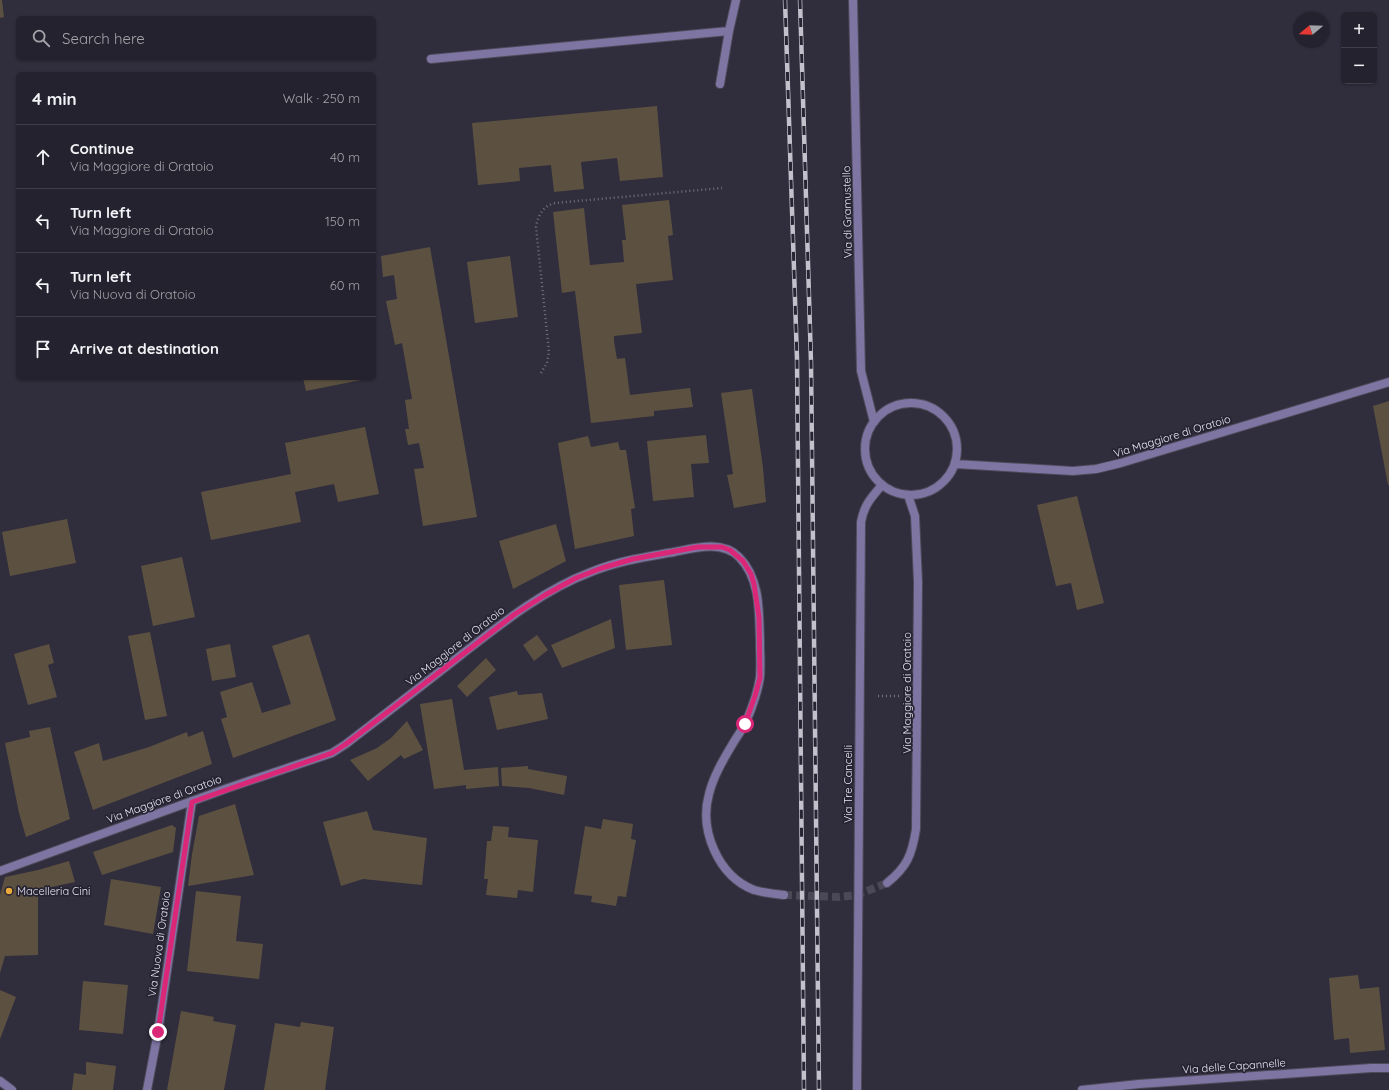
<!DOCTYPE html>
<meta charset="utf-8">
<style>
:root{--surface:#24222e;--page:#2c2a36;--text:#f1f3f6;--muted:#a3a4aa;--line:#413f4a}
body{margin:0;font-family:Quicksand,sans-serif;background:var(--page);color:var(--text)}
.controls{position:absolute;right:12px;top:12px;display:grid;overflow:hidden;border-radius:6px;box-shadow:0 1px 3px #0004}
.controls button{width:36px;height:36px;display:grid;place-items:center;padding:0;border:0;border-bottom:1px solid var(--line);background:var(--surface);color:var(--text);font:20px sans-serif}
.compass{position:absolute;left:1293px;top:12px;width:36px;height:36px;border-radius:50%;background:var(--surface);box-shadow:0 1px 3px #0004;rotate:251deg}
.stop{position:absolute;width:12px;height:12px;margin:-9px;border:3px solid #db2777;border-radius:50%;background:#fff}
.stop.end{background:#db2777;border-color:#fff;box-shadow:0 1px 4px #0008}
.list{margin:0;padding:0;list-style:none}
h2{display:flex;justify-content:space-between;align-items:center;height:52px;margin:0;padding:0 16px;font-size:17px}
h2 small{font-size:13px;font-weight:400;color:var(--muted)}
.list li{display:grid;grid-template-columns:26px 1fr auto;gap:12px;align-items:center;box-sizing:border-box;height:64px;padding:0 16px;border-top:1px solid var(--line)}
.list b{display:block;font-size:15px;white-space:nowrap}
.list p{margin:0;font-size:13px;white-space:nowrap;color:var(--muted)}
.list em{font-size:13px;font-style:normal;color:var(--muted)}
.icon{flex:none;width:22px;height:22px;fill:none;stroke:currentColor;stroke-width:2;stroke-linecap:round;stroke-linejoin:round}
.map{position:relative;flex:none;width:1389px;height:1090px;overflow:hidden}
.search{position:absolute;background:var(--surface);box-shadow:0 1px 3px #0004;left:16px;top:16px;width:360px;height:44px;display:flex;align-items:center;gap:10px;box-sizing:border-box;padding:0 14px;border-radius:6px;color:var(--muted);font-size:15px}
.panel{position:absolute;background:var(--surface);box-shadow:0 1px 3px #0004;left:16px;top:72px;width:360px;height:308px;border-radius:6px}
.map>svg:first-child{display:block}
</style>
<div class="map">
<svg width="1389" height="1090" viewBox="0 0 1389 1090">
<rect width="100%" height="100%" fill="#302d3d"/>
<path fill="#5c5141" d="M0,0H2L4,17L0,18Z
M657,106L663,177L620,181L617,158L581,162L584,189L554,192L551,165L519,168L520,181L478,185L472,123Z
M669,200L673,235L668,236L673,280L636,284L642,333L614,336V341L617,359L625,358L630,395L690,388L693,407L654,411V416L591,423L575,291L562,293L553,212L584,208L590,265L624,262L622,240H626L622,205Z
M430,247L477,517L423,526L414,469L424,468L419,443L408,445L405,429H409L405,400L412,399L402,343L395,345L386,301L397,299L394,275L383,277L381,256Z
M510,256L518,317L475,323L467,262Z
M303,378H361V380L306,391Z
M752,389L763,468L766,502L734,508L727,475L733,474L721,393Z
M1389,401V485H1388L1373,406Z
M365,427L379,494L338,502L334,484L295,492L301,522L211,540L201,492L291,474L285,443Z
M706,435L709,463L691,464L694,497L653,501L647,441Z
M588,436L591,447L618,442L620,450H626L635,508L631,509L634,536L575,549L558,443Z
M1077,496L1104,603L1077,610L1071,583L1056,586L1037,505Z
M67,519L76,563L10,576L2,532Z
M556,524L566,561L513,589L499,541Z
M182,557L195,617L153,626L141,566Z
M664,580L672,645L626,650L619,585Z
M611,619L615,648L562,668L551,645Z
M150,632L167,716L145,720L128,636Z
M309,634L336,720L233,758L221,719L227,717L220,692L252,682L262,713L291,704L272,646Z
M537,635L548,650L534,661L523,645Z
M49,644L54,663L48,665L57,697L28,705L14,654Z
M230,644L236,677L212,681L206,649Z
M486,658L496,670L467,697L457,686Z
M517,691L518,695L542,693L548,719L497,730L489,697Z
M452,699L464,770L498,767L499,786L466,789V785L434,789L420,704Z
M407,721L423,750L404,759L401,755L368,781L350,760L377,748L391,738Z
M50,727L70,819L26,837L19,813L5,743L30,737L29,731Z
M203,731L212,764L93,810L74,752L99,743L103,761L149,747L187,732L188,737Z
M528,766V769L567,776L564,795L529,788L502,786L501,768Z
M235,804L254,875L188,886L192,854L199,816Z
M367,811L373,830L427,838L422,885L363,879L341,886L323,822Z
M603,819L633,824L631,839L636,840L626,897L618,896L616,906L591,902L592,896L574,894L585,826L601,829Z
M172,825L176,828L173,852L102,875L93,852Z
M493,826L509,827L508,837L538,840L533,892L518,890L517,898L486,895L488,879H484L487,841H491Z
M69,861L75,882L38,890V955L5,956L0,973V895L5,877L38,870Z
M111,879L161,887L153,934L104,925Z
M196,891L241,896L236,941L263,944L259,979L187,971Z
M1358,975L1360,989L1379,987L1385,1050L1350,1053L1349,1038L1334,1040L1329,978Z
M83,981L128,985L123,1034L79,1030Z
M0,990L16,997L0,1039Z
M181,1011L214,1017L213,1021L236,1025L224,1090H167Z
M301,1022L334,1027L325,1090H264L275,1023L300,1027Z
M86,1062L116,1066L113,1090H72L74,1073L86,1075Z"/>
<g fill="none" stroke-linecap="round" stroke-linejoin="round">
<path stroke="#4b4858" stroke-width="8" stroke-dasharray="8 4" stroke-linecap="butt" d="M784,895L839,897L857,895L887,883"/>
<defs>
<path id="lane" d="M431,59L729,31
M720,84L729,31L736,0"/>
<path id="street" d="M853,0L861,371L874,422
M865 449a46 46 0 1 1 92 0a46 46 0 1 1-92 0Z
M955,464L1073,471L1096,469L1121,463L1389,382
M0,871L228,788L332,753L346,744C385,714 423,685 461,655C501,624 543,590 591,572C617,561 646,557 674,552C695,548 722,540 739,557C761,579 759,614 760,642C760,654 761,665 760,677C758,692 752,708 746,722C743,728 739,734 735,740C725,757 714,774 709,794C699,830 718,876 754,890C764,893 774,894 784,895
M887,883C907,867 912,855 916,829L918,582L915,516L908,495
M0,1081L12,1090
M147,1090L158,1032L192,801
M857,1090L861,522C864,505 871,498 882,485
M1082,1090L1139,1084L1371,1068H1389"/>
</defs>
<use href="#lane" stroke="#4d4a59" stroke-width="10"/>
<use href="#street" stroke="#4d4a59" stroke-width="10"/>
<path stroke="#73717f" stroke-width="2.5" stroke-dasharray="1 3" stroke-linecap="butt" d="M541,373L547,363L549,352L536,227C538,215 543,206 555,203L722,188
M878,696H899"/>
<use href="#lane" stroke="#7e75a2" stroke-width="8"/>
<use href="#street" stroke="#7e75a2" stroke-width="8"/>
<defs>
<path id="rail" d="M785,0L797,359L804,1090
M800,0L811,362L819,1090"/>
</defs>
<use href="#rail" stroke="#c2c1cc" stroke-width="4.5"/>
<use href="#rail" stroke="#262333" stroke-width="3" stroke-dasharray="9" stroke-linecap="butt"/>
</g>
<g fill="none" stroke-linecap="round" stroke-linejoin="round">
<path stroke="#db2777" stroke-width="5" d="M158,1032L192,802L332,753L346,744L515,614L545,595L576,578L602,568L633,559L698,547H722L730,550L743,561L751,574L754,584L759,617L760,678L755,696L745,724"/>
</g>
<circle fill="#eaaa39" stroke="#262333" stroke-width="1.5" cx="9" cy="891" r="4"/>
<g text-anchor="middle" dominant-baseline="central" stroke-width="3.5" stroke-linejoin="round" paint-order="stroke">
<g font-size="11" fill="#e5e4ef" stroke="#262333">
<text transform="translate(847 212) rotate(-91)">Via di Gramustello</text>
<text transform="translate(1172 436) rotate(-17)">Via Maggiore di Oratoio</text>
<text transform="translate(455 646) rotate(-38)">Via Maggiore di Oratoio</text>
<text transform="translate(907 693) rotate(-90)">Via Maggiore di Oratoio</text>
<text transform="translate(848 784) rotate(-90)">Via Tre Cancelli</text>
<text transform="translate(164 799) rotate(-20)">Via Maggiore di Oratoio</text>
<text transform="translate(159 944) rotate(-82)">Via Nuova di Oratoio</text>
<text transform="translate(1234 1066) rotate(-4)">Via delle Capannelle</text>
</g>
<g font-size="11" fill="#e5e4ef" stroke="#262333" text-anchor="start">
<text x="17" y="891">Macelleria Cini</text>
</g>
</g>
</svg>
<div class="controls">
<button>+</button>
<button>−</button>
</div>
<svg class="compass" viewBox="-18 -18 36 36"><path d="M0-13l5 13h-10z" fill="#e53935"/><path d="M0 13l5-13h-10z" fill="#a3a4aa"/></svg>
<div class="stop" style="left:745px;top:724px"></div>
<div class="stop end" style="left:158px;top:1032px"></div>
<div class="search"><svg class="icon" aria-label="search" viewBox="0 0 24 24"><circle cx="10" cy="10" r="6"/><path d="M15 15l6 6"/></svg>Search here</div>
<section class="panel">
<h2>4 min<small>Walk · 250 m</small></h2>
<ul class="list">
<li><svg class="icon" aria-label="ahead" viewBox="0 0 24 24"><path d="M12 20V5M6 11l6-6 6 6"/></svg><div><b>Continue</b><p>Via Maggiore di Oratoio</p></div><em>40 m</em></li>
<li><svg class="icon" aria-label="left" viewBox="0 0 24 24"><path d="M17 20v-9H6M10 6l-5 5 5 5"/></svg><div><b>Turn left</b><p>Via Maggiore di Oratoio</p></div><em>150 m</em></li>
<li><svg class="icon" aria-label="left" viewBox="0 0 24 24"><path d="M17 20v-9H6M10 6l-5 5 5 5"/></svg><div><b>Turn left</b><p>Via Nuova di Oratoio</p></div><em>60 m</em></li>
<li><svg class="icon" aria-label="arrive" viewBox="0 0 24 24"><path d="M6 21V4h12l-3 4 3 4H6"/></svg><div><b>Arrive at destination</b></div></li>
</ul>
</section>
</div>
